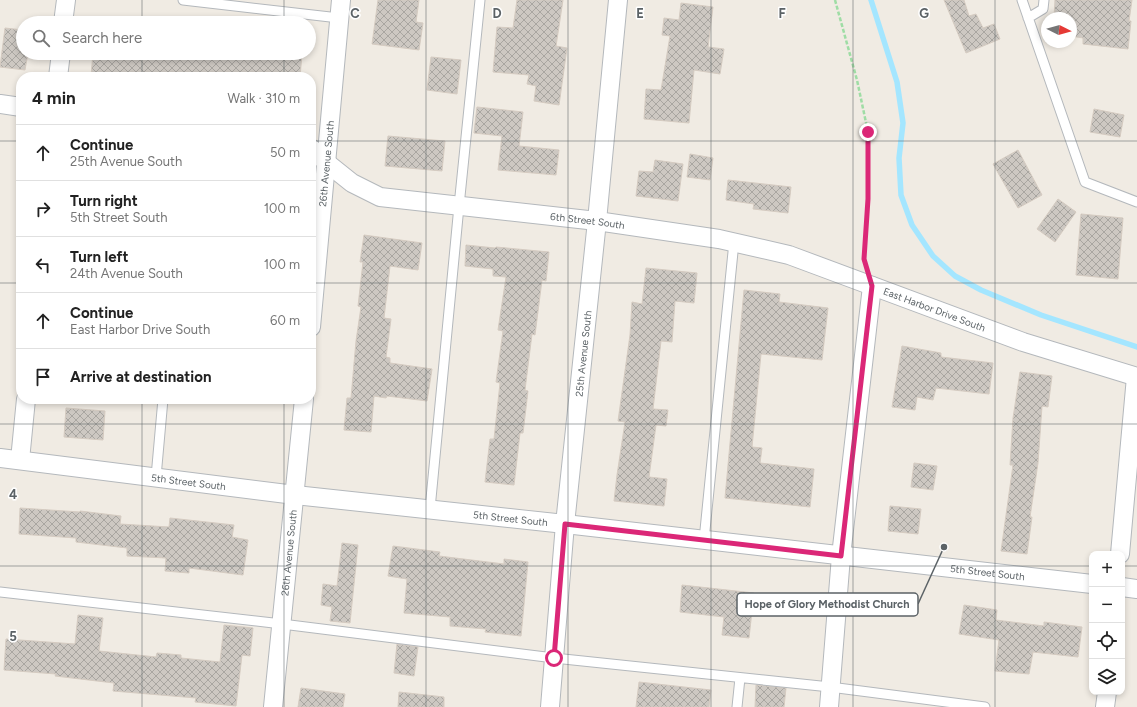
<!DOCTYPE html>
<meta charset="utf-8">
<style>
:root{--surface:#fff;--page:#f6f6f6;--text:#222;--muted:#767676;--line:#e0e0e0}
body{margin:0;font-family:Figtree,sans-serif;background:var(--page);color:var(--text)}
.controls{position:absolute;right:12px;bottom:12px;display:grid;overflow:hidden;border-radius:8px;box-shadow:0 2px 6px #0003}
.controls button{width:36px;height:36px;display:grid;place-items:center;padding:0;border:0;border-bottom:1px solid var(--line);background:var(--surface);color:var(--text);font:20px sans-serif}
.compass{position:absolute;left:1041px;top:12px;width:36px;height:36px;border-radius:50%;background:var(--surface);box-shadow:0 2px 6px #0003;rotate:96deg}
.stop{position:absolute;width:12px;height:12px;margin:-9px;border:3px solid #db2777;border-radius:50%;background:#fff}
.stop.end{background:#db2777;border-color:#fff;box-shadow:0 1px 4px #0008}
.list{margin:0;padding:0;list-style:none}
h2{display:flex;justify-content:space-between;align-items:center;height:52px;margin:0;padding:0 16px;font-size:17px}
h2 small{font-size:13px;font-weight:400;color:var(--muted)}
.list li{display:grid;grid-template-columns:26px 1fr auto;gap:12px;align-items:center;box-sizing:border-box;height:56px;padding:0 16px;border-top:1px solid var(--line)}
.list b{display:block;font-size:15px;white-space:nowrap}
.list p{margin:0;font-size:13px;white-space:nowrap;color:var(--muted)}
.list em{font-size:13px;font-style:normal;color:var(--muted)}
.icon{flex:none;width:22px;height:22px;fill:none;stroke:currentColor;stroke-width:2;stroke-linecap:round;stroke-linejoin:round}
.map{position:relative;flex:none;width:1137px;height:707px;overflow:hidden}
.search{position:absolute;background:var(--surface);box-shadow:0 2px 6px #0003;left:16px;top:16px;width:300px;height:44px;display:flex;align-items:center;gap:10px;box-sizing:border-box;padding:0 14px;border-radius:22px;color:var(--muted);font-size:15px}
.panel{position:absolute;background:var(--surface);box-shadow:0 2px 6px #0003;left:16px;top:72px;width:300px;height:332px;border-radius:16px}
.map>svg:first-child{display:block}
</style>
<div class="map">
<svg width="1137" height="707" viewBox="0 0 1137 707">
<defs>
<pattern id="building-cross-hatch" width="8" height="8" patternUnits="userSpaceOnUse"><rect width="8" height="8" fill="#cdc8c2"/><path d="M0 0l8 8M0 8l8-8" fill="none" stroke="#a9a6a1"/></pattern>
</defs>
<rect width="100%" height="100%" fill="#f0ebe3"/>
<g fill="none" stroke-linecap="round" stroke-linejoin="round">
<path stroke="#a4e6ff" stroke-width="5.5" d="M871,0L897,82L903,123L899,158L901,195L912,225L933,256L955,276L981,290L1041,315L1137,347"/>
</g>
<path fill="url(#building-cross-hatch)" stroke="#d5cbc1" d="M378,0H419L416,22L423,23L419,50L372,44Z
M517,0H563L556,46L567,48L559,105L534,101L536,86L527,84L529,75L493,72L497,27L513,28Z
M944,0H964L969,16L976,14L983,28L994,24L1000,39L966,53Z
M1055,0H1132L1129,21H1131L1128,49L1083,44V38L1071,36V18H1054Z
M681,3L713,7L708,47L724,49L720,74L694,70L689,123L644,119L646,89L661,90L670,36L662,35L664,18L679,20Z
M5,28L23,30V53H28L25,70L0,67Z
M93,53H290L302,54L300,77H100L91,76Z
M431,57L461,60L457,94L427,90Z
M477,107L523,112L519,146L559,150L556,175L498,170L502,136L474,133Z
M1094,109L1124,115L1120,137L1090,132Z
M388,136L445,141L442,171L385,166Z
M1018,150L1042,195L1018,208L993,164Z
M690,154L713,158L710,180L687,177Z
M655,160L683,164L678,201L636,196L639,171L653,172Z
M728,180L791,187L788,213L753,209L754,204L726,200Z
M1058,199L1076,212L1055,242L1037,229Z
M1081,214L1123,218L1118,279L1076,275Z
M364,235L422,243L418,270L390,266L384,318L391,319L386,357L390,358V363L432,369L427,401L387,396L386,398L374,396L371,432L344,430L347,398H351L356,341L361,307L358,306L363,262H360Z
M466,245L495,248L496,247L549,252L546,281L542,280L535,335L532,334L525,390L528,391L523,433H520L514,485L485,482L490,439H494L500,383L496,382L503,331L498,330L506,277L493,276V269L465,266Z
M646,268L697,273L694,303L675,301L672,342L661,341L653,409L668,410L666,426L656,425L649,477L667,479L664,506L614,501L617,475L625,422L618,421L630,335L632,302L642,304Z
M744,290L780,294L779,302L828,308L822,360L761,354L752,447L762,448L760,463L814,469L810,507L725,498Z
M902,346L941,353V357L993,363L989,394L936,388L933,400L917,397L915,410L892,407Z
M1020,372L1052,376L1048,407L1042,406L1038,463L1030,517H1032L1027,554L1001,551L1013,465H1010L1013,418Z
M66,408L105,411L103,440L64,437Z
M914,463L937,466L933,490L911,487Z
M890,506L921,509L918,534L888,531Z
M20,508L80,512V511L121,516L120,524L169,527L170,518L234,525L232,537L248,540L243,575L189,568V573L165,571L166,558L127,556V548L76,542V538L19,534Z
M342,543L358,545L350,623L330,621L332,607L321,605L323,584L337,586Z
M393,546L440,552L439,556L504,564V559L528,562L521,636L485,632L486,629L450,626V617L404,613L407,579L388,576Z
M682,585L754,593L749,638L722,635L724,617L680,612Z
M964,605L997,610L996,620L1044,626V622L1082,627L1078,657L1033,652L1029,674L995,671L999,640L959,634Z
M78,615L103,618L99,651L156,657L157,653L181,655V658L220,662L224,625L253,628L250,656L242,655L236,706L195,702L196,698L113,691L114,683L55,676L56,674L4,670L6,639L75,644Z
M397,644L418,647L414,676L394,673Z
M639,682L711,690L709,707H636Z
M756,685L786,688L784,707H755Z
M301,688L345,694L343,707H298Z
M399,692L444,697V707H398Z"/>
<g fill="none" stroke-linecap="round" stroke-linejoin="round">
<defs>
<path id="lane" d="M183,0L339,18
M1022,0L1085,182L1137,202
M1028,18L1043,9L1044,0
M156,477L163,399
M430,509L459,206L480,0
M704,540L734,242
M0,592L282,624L554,658L830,687L985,707
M737,707L740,678"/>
<g id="street">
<path d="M63,23L66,0"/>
<path d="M58,77L61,53"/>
<path d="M0,104L21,107"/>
<path id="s1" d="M311,148L327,163L352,183L380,197L597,221L719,239L789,255L1023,342L1137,377"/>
<path id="s2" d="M311,327L341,0"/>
<path id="s3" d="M0,458L295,495L565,524L1092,584"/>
<path d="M20,460L26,399"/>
<path d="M1120,554L1136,377"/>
<path d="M1122,587L1137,589"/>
<path id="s4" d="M273,707L304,399"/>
<path id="s5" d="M550,707L565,524L597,221L618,0"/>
<path d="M829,707L841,556L872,286"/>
<path d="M1105,707L1107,692"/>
</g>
</defs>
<use href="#lane" stroke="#b4b8bc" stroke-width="11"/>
<use href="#street" stroke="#b4b8bc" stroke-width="20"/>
<path stroke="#9fdda5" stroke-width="2.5" stroke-dasharray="4 2" stroke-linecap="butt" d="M835,0L857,80L868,132V199L864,259L865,265"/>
<use href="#lane" stroke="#fff" stroke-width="9"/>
<use href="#street" stroke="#fff" stroke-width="18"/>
</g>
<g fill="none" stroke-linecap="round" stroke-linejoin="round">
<path stroke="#db2777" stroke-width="5" d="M554,658L565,524L841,556L872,286L864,259L868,199V132"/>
</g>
<path fill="none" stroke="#5b6266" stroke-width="1" stroke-opacity="0.55" d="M142,0V23M284,0V23M426,0V707M568,0V707M711,0V707M853,0V707M995,0V707M142,53V77M284,53V77M0,141H21M311,141H1137M0,283H21M311,283H1137M142,399V707M284,399V707M0,424H1137M0,566H1092M1122,566H1137"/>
<g text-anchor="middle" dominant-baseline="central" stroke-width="3" stroke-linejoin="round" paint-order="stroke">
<g font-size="10" fill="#5b6266" stroke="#fff">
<text stroke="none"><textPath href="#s2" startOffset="164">26th Avenue South</textPath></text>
<text stroke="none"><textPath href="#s1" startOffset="294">6th Street South</textPath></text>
<text stroke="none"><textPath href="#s1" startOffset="654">East Harbor Drive South</textPath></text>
<text stroke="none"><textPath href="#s5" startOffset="355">25th Avenue South</textPath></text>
<text stroke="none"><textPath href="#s3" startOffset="190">5th Street South</textPath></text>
<text stroke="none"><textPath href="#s3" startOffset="514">5th Street South</textPath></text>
<text stroke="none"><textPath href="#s4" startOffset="155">26th Avenue South</textPath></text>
<text stroke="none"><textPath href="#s3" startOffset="994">5th Street South</textPath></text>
</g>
</g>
<g font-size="13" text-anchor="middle" font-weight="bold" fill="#5b6266" stroke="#fff" stroke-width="3" stroke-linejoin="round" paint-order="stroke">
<text x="355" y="18">C</text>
<text x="497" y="18">D</text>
<text x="640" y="18">E</text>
<text x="782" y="18">F</text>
<text x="924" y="18">G</text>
<text x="13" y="499">4</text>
<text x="13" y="641">5</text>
</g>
<path fill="none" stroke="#5b6266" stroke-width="1.5" d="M944 547L918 604"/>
<circle fill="#5b6266" stroke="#fff" stroke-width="1.5" cx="944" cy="547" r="4"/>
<rect fill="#fff" stroke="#5b6266" stroke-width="1.5" x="737" y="593" width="181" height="23" rx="4"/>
<g font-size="11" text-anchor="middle" font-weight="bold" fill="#5b6266">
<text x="827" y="608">Hope of Glory Methodist Church</text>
</g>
</svg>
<div class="controls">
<button>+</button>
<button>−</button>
<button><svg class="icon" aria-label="locate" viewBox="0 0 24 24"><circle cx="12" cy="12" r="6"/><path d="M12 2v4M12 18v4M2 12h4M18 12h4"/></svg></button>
<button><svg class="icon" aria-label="layers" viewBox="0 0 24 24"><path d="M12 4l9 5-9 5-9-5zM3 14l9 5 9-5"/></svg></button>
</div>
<svg class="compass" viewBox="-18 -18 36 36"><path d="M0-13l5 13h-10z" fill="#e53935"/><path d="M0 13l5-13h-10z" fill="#767676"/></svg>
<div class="stop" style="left:554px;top:658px"></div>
<div class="stop end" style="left:868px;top:132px"></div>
<div class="search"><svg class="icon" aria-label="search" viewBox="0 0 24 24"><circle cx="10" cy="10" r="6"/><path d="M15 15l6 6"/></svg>Search here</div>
<section class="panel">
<h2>4 min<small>Walk · 310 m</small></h2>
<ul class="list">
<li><svg class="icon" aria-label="ahead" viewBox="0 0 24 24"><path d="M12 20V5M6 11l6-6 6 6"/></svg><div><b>Continue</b><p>25th Avenue South</p></div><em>50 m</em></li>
<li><svg class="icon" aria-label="right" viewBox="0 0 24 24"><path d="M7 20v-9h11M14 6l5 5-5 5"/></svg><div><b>Turn right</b><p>5th Street South</p></div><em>100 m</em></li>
<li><svg class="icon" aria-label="left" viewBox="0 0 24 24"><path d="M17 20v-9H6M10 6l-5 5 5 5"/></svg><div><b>Turn left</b><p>24th Avenue South</p></div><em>100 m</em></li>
<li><svg class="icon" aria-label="ahead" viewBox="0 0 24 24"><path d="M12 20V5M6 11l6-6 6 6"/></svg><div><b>Continue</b><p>East Harbor Drive South</p></div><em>60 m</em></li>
<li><svg class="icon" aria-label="arrive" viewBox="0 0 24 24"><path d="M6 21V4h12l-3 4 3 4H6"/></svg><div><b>Arrive at destination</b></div></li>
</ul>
</section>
</div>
